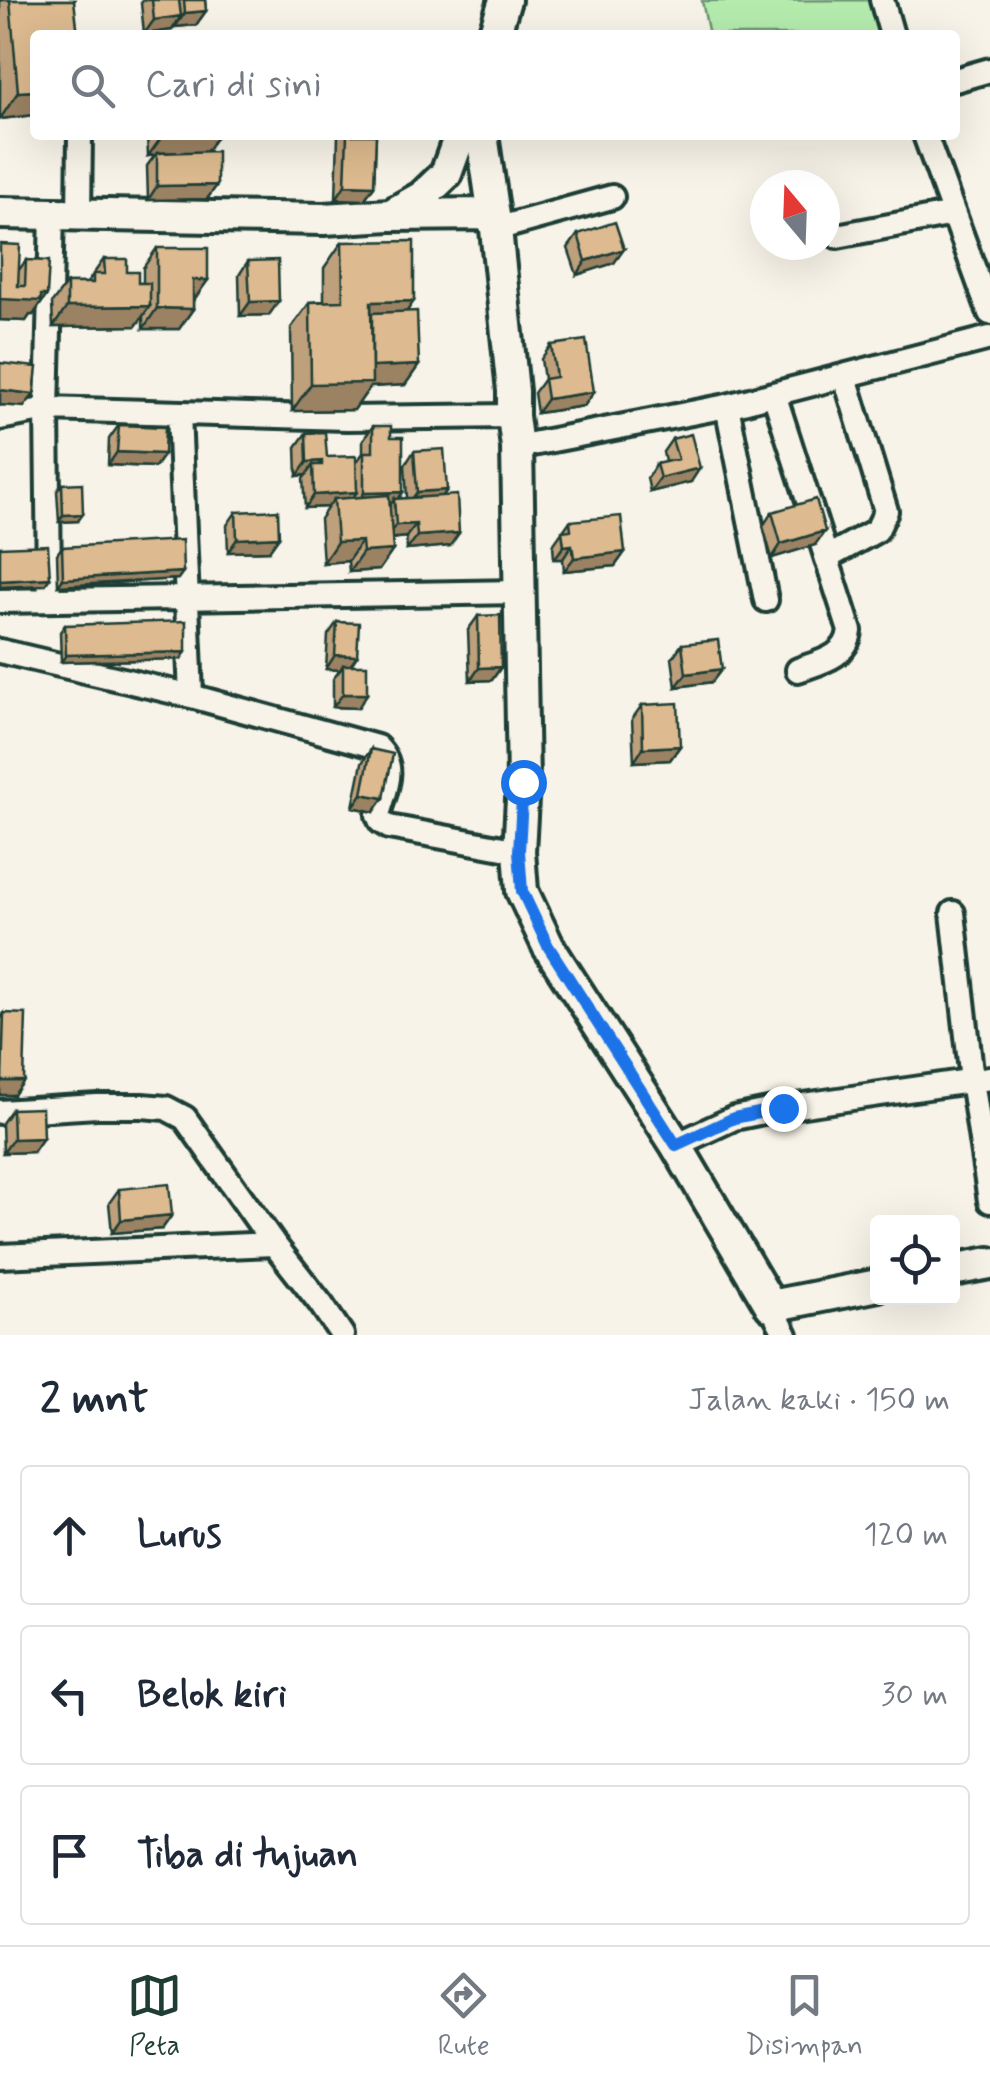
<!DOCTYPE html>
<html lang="id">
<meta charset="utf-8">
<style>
:root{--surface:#fff;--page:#f2f2f3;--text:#1f2937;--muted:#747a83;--line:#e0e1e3;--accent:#1f3d34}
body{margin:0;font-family:Mynerve,sans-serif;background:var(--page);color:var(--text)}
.controls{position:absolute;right:30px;bottom:30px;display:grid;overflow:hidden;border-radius:10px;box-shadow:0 10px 40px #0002}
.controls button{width:90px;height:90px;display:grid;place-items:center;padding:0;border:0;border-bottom:2px solid var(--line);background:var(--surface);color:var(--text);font:50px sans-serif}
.compass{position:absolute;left:750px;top:170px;width:90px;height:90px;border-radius:50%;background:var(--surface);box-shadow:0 10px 40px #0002;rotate:341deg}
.stop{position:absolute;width:30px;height:30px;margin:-22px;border:8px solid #1a73e8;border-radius:50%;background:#fff}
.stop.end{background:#1a73e8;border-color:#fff;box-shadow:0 2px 10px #0008}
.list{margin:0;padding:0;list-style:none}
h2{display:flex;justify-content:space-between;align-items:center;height:130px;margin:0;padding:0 40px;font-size:42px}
h2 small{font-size:32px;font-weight:400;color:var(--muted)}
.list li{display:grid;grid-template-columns:65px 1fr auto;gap:30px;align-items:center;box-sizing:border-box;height:140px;margin:0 20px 20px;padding:0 20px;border:2px solid var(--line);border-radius:10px}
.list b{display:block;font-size:38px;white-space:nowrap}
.list em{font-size:32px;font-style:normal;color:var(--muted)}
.icon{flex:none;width:55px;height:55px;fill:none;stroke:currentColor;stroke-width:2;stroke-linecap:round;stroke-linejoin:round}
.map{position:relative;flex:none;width:990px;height:1335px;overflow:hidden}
.search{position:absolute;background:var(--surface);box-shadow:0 10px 40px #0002;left:30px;right:30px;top:30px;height:110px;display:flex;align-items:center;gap:25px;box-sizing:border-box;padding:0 35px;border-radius:10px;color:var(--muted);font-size:38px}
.sheet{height:610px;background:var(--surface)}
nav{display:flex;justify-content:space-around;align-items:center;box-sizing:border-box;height:140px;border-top:2px solid var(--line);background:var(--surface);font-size:28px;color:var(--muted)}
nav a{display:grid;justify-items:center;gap:5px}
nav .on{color:var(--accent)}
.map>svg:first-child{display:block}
</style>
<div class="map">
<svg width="990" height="1335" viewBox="0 0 990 1335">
<rect width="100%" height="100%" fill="#f7f3e8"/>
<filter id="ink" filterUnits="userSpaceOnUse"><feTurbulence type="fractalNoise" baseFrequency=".01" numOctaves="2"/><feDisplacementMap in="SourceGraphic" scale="20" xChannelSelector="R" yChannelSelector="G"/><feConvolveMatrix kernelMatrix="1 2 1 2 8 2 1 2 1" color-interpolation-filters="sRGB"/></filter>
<g filter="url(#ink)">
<path fill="#b5ecae" stroke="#6a9471" stroke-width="2.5" d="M870,0L881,35H709L702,1Z"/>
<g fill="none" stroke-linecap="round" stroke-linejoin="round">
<defs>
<path id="street" d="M882,0L892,35
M955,80L990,70
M925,135L990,313
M79,215L80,135
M496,229L612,197
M837,236L953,214
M774,394L850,631C847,657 820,662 798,670
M727,406L766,600
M179,413L191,696
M0,418L47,409L347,418L513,416
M517,447L727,406L990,338
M828,557L877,530L886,511L845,377
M49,585L47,409L52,214
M0,601L521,592
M0,651L191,696L377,747C398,768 385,789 378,815L381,822L389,827L519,851
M953,913L972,1080L990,1201
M0,1112L97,1106H142L166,1108L185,1118L274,1244L321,1304L342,1335
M676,1145L734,1118L783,1108L990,1078
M0,1256L274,1244
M771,1306L786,1335"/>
<path id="secondary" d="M494,35L505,0
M482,135L496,229L513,391V416L517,447L523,782L519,851L522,891L548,946L676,1145L771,1306L878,1285
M0,213L324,219L390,215L492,214
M394,213L422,197L446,174L460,135
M952,1270L990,1263"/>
</defs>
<use href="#street" stroke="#1f3d34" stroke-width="30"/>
<use href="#secondary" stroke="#1f3d34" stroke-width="38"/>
<use href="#street" stroke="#f7f3e8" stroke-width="22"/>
<use href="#secondary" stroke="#f7f3e8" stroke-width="30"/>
</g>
<path fill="#bea07b" stroke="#1f3d34" stroke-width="2.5" d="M0,0H74L35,35V115L0,119Z
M142,0H205L206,11L196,25L175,27V25L172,30L144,34L141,3Z
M147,135H218L206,152L217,185L207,199L148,200L147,166L155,155L148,156Z
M338,135H376L374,186L364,200L336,199Z
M578,234L624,249L614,263L577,275L568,248Z
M342,242L407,312L419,365L405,385L370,387L354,410L292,411L291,328L310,302L324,301V268Z
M157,248L208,280L193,300V309L179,329H143V316L136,326L53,327L52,303L67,283H87L104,259L127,272L138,283H143V268Z
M26,260L47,295L33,315H30L26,321L0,320L19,270Z
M248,261L269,315L240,316L239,275Z
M551,345L594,392L584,406L537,413L534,393L544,379L541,359Z
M119,425L164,454L155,467L108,465L109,439Z
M373,426L391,437L403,492L399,499L407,498L405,465L414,451L447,490L443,496L450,546L407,550L406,537L392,539L393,550L379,570L349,572L348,561L323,563L320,519L328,507L305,508L303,479L306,475L297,476L296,447L306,433L327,457L356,463L363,453V440Z
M672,439L691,482L650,492L647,478L656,464L665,462L663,452Z
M62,484L78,521L59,522L57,491Z
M236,512L269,551L228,552L227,525Z
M772,512L815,545L772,558L763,526Z
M570,521L625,552L615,566L564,571L563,559H554L553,545Z
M62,547L178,579L58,586L57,554Z
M478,616L501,667L492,680L470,681L468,630Z
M337,622L357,656L351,665L358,708L333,707V679L340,670L326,669L328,635Z
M65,625L181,659L61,662L60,632Z
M682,644L712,682L676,687L672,658Z
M642,705L680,746L670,760L634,762L632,719Z
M371,749L374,812L353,807L362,763Z
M4,1013L14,1095H0V1020Z
M12,1109L43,1138L33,1152L3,1153L2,1123Z
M119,1189L172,1215L162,1229L112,1233L109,1203Z"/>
<path fill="#9b8264" stroke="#1f3d34" stroke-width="2.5" d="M206,11L196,25L175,27L185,13Z
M181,16L172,30L144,34L154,20Z
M35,91V115L0,119L18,92Z
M163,135H218L206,152L157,153L155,155L148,156Z
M217,185L207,199L148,200L157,186Z
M345,185L374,186L364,200L336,199Z
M624,249L614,263L577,275L586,261Z
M193,280H208L194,300H179Z
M41,295H47L33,315H30L26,321L0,320V299Z
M279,301L269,315L240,316L250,302Z
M414,301L396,327L371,328V302Z
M150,306L136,326L53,327L67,307Z
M157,308L193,309L179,329H143Z
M419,365L405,385L370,387L354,410L292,411L311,384L372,367Z
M0,390L34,394L24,407L0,405Z
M594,392L584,406L537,413L547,399Z
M117,452L164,454L155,467L108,465Z
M322,461L314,473L313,465L306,475L297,476L307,462Z
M700,468L691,482L650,492L660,478Z
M447,490L437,504L407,506L417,492Z
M357,492L347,506L334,499L328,507L305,508L314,495Z
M403,492L394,505V499L389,506H355L364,493Z
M83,514L78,521L59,522L63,515Z
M416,524L406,537L386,539L396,525Z
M825,531L815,545L772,558L781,544Z
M459,533L450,546L407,550L417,536Z
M279,537L269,551L228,552L237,539Z
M362,541L348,561L323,563L337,542Z
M572,545L563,559H554L564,546Z
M393,550L379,570L349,572L363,552Z
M625,552L615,566L564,571L574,558Z
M183,572L178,579L58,586L63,579Z
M50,578L45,585L0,587V581Z
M186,652L181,659L61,662L66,655Z
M335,655L357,656L347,670L343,665L340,670L326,669Z
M501,667L492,680L470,681L479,668Z
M722,669L712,682L676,687L686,674Z
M343,694H367L358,708L333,707Z
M680,746L670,760L634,762L643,748Z
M362,794L384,798L374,812L353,807Z
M2,1081H24L14,1095H0V1083Z
M43,1138L33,1152L3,1153L13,1139Z
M172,1215L162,1229L112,1233L121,1220Z"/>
<path fill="#ddba8f" stroke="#1f3d34" stroke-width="2.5" d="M10,0H74L78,35H35V91L18,92Z
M152,0H179L181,16L154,20Z
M184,0H205L206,11L185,13Z
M347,135H376L374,186L345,185Z
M217,151V185L157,186V153Z
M615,222L624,249L586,261L578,234Z
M414,241V301L371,302L372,383L311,384L310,302L343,301L342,242Z
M0,244L20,245L18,286H25L26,260L49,261L47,295H41V301L0,299Z
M157,248H208V280H193V309L157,308Z
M104,259H127V272H138V283H150V306L67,307V283H93V274H105Z
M278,260L279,301L250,302L248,261Z
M417,311L419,365L372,367V313Z
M586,340L594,392L547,399L544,379L556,377L551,345Z
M0,363L37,367L34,394L0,390Z
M119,425L165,427L164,454L117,452Z
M373,426H391V437H403V492L364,493V452H373Z
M325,432L327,457L356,456L357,492L314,495L313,465H322V461L307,462L306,433Z
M691,434L700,468L660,478L656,464L678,459L672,439Z
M444,449L447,490L417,492L414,451Z
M82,483L83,514L63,515L62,484Z
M389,495L393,550L363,552L362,541L337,542L334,499Z
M457,495L459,533L417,536L416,524L396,525L394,499Z
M816,499L825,531L781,544L772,512Z
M278,510L279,537L237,539L236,512Z
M621,516L625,552L574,558L572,545L564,546L562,531L571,530L570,521Z
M182,540L183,572L63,579L62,547Z
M48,545L50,578L0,581V547Z
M500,615L501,667L479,668L478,616Z
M186,621V652L66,655L65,625Z
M337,622L359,623L357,656L335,655Z
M718,640L722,669L686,674L682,644Z
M343,665H367V694H343Z
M678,703L680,746L643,748L642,705Z
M371,749L393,754L384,798L362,794Z
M4,1013L26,1014L24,1081H2Z
M42,1108L43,1138L13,1139L12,1109Z
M169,1184L172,1215L121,1220L119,1189Z"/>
</g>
<g fill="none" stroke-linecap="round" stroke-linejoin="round" filter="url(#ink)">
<path stroke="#1a73e8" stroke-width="12" d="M523,782L519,851L522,891L548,946L676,1145L734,1118L783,1108"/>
</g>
</svg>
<div class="controls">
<button><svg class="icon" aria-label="locate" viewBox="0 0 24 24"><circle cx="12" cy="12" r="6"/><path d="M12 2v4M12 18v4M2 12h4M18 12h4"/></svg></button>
</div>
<svg class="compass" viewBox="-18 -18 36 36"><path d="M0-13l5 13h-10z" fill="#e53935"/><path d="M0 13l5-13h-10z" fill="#747a83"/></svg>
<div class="stop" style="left:523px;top:782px"></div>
<div class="stop end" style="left:783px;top:1108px"></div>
<div class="search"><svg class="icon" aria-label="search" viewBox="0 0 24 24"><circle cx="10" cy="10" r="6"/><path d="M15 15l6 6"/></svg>Cari di sini</div>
</div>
<section class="sheet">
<h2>2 mnt<small>Jalan kaki · 150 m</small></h2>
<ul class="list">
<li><svg class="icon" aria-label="ahead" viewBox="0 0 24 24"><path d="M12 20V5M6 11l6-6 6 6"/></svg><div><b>Lurus</b></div><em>120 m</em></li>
<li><svg class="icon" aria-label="left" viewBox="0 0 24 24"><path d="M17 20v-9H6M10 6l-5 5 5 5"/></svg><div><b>Belok kiri</b></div><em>30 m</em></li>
<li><svg class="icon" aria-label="arrive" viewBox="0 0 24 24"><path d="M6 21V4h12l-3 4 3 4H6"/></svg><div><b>Tiba di tujuan</b></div></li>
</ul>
</section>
<nav>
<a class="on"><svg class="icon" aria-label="map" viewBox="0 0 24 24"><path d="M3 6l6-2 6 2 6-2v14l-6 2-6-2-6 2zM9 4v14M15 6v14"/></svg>Peta</a>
<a><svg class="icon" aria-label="directions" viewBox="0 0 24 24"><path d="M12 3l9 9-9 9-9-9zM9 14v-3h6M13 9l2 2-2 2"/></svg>Rute</a>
<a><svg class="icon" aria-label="saved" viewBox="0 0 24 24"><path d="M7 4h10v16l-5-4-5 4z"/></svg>Disimpan</a>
</nav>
